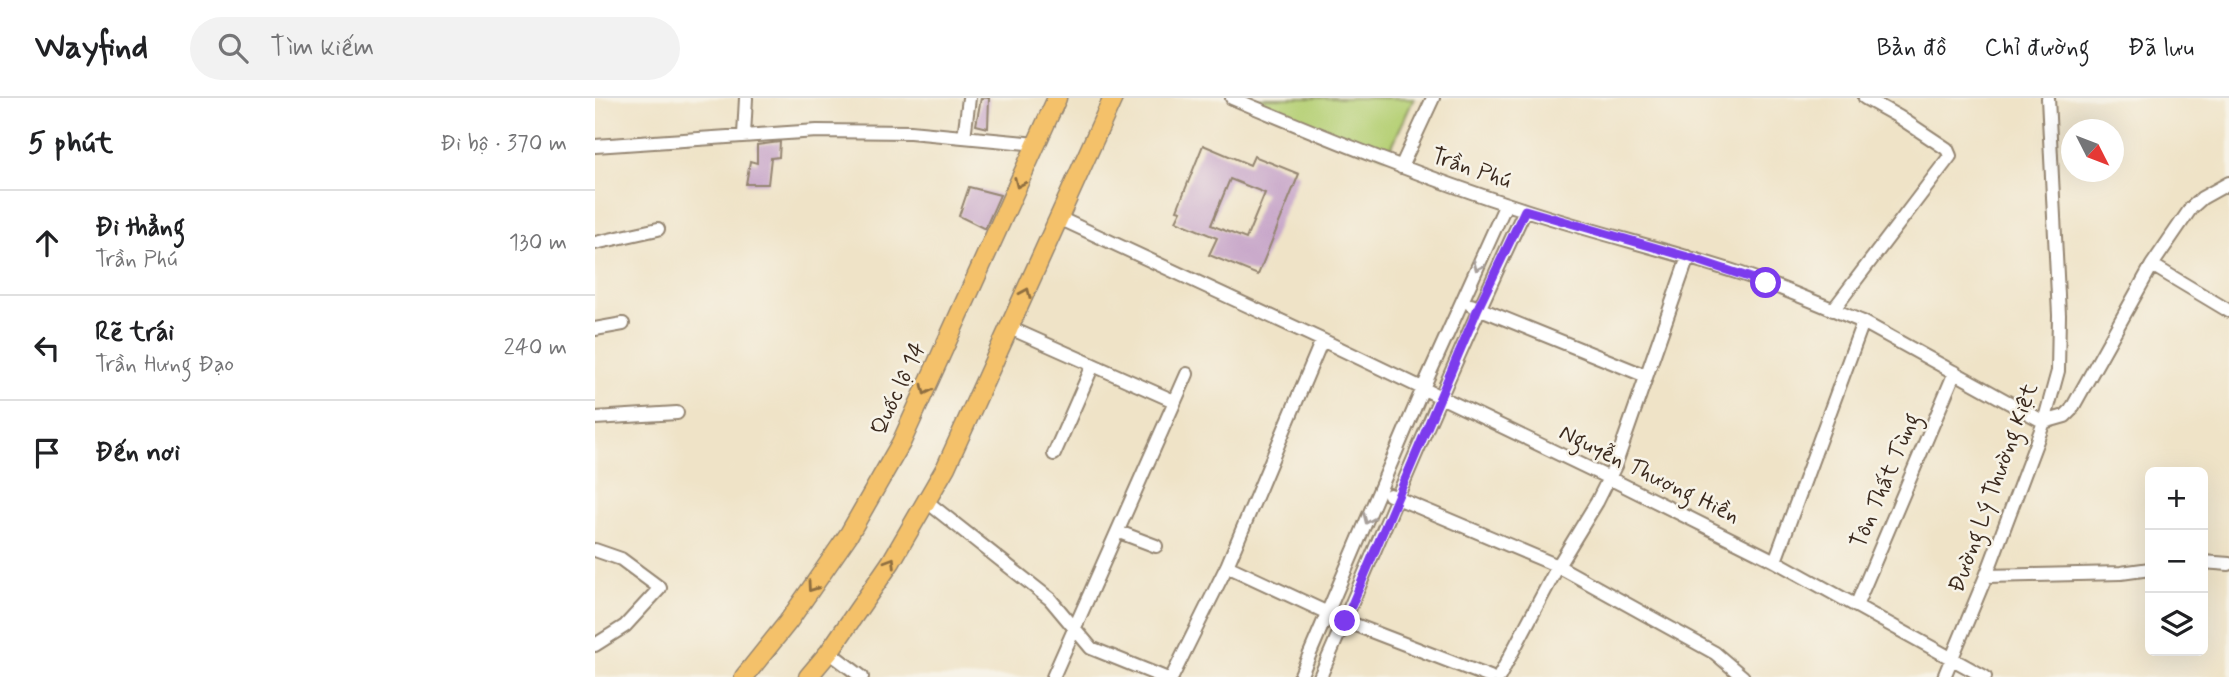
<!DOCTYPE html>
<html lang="vi">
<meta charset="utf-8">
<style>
:root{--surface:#fff;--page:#f2f2f2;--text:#202124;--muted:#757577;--line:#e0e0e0}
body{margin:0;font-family:Mynerve,sans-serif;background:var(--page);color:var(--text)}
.controls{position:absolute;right:21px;bottom:21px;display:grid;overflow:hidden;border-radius:10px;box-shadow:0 7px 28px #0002}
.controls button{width:63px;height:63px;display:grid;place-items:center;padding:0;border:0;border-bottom:2px solid var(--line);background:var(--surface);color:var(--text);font:35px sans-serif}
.compass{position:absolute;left:1466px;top:21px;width:63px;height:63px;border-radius:50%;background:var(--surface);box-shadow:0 7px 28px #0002;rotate:132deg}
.stop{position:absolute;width:21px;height:21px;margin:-16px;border:5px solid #7c3aed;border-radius:50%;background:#fff}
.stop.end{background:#7c3aed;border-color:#fff;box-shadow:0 2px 7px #0008}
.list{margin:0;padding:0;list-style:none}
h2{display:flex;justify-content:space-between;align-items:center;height:91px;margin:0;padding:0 28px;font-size:30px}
h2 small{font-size:23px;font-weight:400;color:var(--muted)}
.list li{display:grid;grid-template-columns:46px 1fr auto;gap:21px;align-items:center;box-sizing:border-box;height:105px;padding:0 28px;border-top:2px solid var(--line)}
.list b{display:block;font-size:26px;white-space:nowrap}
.list p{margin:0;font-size:23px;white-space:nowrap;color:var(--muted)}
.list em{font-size:23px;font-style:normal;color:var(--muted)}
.icon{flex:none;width:38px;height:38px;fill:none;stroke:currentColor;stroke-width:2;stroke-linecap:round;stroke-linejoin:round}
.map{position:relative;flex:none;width:1634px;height:579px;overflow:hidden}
header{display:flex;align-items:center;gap:42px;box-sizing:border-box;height:98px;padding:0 35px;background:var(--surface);border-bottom:2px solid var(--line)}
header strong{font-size:33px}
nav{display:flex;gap:38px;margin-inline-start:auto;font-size:24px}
.search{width:490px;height:63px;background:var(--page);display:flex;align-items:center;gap:18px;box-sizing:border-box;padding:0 24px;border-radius:38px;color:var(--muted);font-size:26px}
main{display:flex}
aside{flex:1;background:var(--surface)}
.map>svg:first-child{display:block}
</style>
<header>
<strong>Wayfind</strong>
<div class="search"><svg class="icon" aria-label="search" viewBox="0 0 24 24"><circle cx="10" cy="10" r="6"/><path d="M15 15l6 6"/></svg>Tìm kiếm</div>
<nav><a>Bản đồ</a><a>Chỉ đường</a><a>Đã lưu</a></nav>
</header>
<main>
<aside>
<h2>5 phút<small>Đi bộ · 370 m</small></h2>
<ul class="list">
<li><svg class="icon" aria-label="ahead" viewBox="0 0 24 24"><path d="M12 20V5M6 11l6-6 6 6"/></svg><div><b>Đi thẳng</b><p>Trần Phú</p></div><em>130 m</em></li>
<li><svg class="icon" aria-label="left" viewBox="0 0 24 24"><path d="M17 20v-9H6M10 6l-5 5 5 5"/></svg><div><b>Rẽ trái</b><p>Trần Hưng Đạo</p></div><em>240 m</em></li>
<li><svg class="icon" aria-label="arrive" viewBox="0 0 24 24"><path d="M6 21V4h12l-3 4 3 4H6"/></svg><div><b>Đến nơi</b></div></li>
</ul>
</aside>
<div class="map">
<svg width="1634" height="579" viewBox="0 0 1634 579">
<rect width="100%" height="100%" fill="#f7f3e8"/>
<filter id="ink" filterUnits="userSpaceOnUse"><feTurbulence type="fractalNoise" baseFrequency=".0143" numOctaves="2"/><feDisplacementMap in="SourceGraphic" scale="14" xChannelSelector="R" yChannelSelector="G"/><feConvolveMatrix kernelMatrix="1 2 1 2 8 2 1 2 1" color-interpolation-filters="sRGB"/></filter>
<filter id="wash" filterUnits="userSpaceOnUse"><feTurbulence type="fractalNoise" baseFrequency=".00686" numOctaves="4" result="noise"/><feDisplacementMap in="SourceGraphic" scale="28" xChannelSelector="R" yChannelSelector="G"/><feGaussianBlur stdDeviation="1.57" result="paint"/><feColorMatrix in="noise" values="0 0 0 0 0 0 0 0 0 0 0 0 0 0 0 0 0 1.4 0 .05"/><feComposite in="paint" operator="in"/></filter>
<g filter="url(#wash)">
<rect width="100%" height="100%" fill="#efe3c7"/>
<path fill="#b6d076" stroke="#787d4a" stroke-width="2" d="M646,0H819L792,59Z"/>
<g id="blocks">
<path fill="#c7a6c9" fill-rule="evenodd" d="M386,0H394L393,30L381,27Z
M185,44L184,59L176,60L173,86H151L155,63L162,65V47Z
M608,47L655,67L659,58L704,76L663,177L614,157L622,140L581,123L586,113L582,112ZM635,81L670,95L651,141L616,127Z
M374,89L405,97L390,131L364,118Z"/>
</g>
</g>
<g filter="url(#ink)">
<use href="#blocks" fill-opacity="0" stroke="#958672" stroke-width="2"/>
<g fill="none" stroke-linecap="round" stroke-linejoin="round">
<defs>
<path id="minor" d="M637,0C734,41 830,80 930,112C1001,135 1073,152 1144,175C1186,189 1227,207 1268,224L1449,324L1470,318L1476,312L1557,167L1596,110L1607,100L1634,85
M149,37L151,0
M369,39L374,0
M0,48L222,33L315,34L442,46
M806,69L838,0
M464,120L727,242L1014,380L1180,463L1390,579
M0,145L63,131
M1557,167L1634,213
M876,207L1051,278
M1238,212L1355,58L1352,51L1304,19L1270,0
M415,230L579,303
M0,231L28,226
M0,320L82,315
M459,356L498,267
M795,397L963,468L1120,555L1148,579
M331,403L455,501L496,550L568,579
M524,434L561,448
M0,452L26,461L65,490L30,528L0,547
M1180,463L1268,224
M1608,464L1634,466
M632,468L750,523L895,579
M1391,478L1526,475L1555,471
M1261,508L1360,274
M234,554L267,579
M458,579L592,276
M577,579L632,468L727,242
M705,579L828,290L911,106
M725,579C793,423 857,266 930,112
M904,579L963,468L1002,404L1020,368L1093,159
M1349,579L1391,478L1449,324L1463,273L1464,217L1453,0"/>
<path id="highway" d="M149,579L193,524L254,436L306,345L462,0
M213,579L234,554L296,464L351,369L518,0"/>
</defs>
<use href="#minor" stroke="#958672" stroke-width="16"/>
<use href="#highway" stroke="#958672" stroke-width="21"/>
<use href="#minor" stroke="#fff" stroke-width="12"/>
<use href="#highway" stroke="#f4c16a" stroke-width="18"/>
</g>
<defs><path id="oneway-chevron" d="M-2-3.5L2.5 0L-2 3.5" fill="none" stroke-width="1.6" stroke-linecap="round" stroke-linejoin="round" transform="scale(1.75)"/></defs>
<g stroke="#8e6e40">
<use href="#oneway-chevron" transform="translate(424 85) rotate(114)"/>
<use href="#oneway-chevron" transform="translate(431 195) rotate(-66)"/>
<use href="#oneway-chevron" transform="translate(331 292) rotate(115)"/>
<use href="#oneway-chevron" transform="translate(296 464) rotate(-58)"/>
<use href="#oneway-chevron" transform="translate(217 489) rotate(125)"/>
</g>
<g stroke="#a79f9a">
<use href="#oneway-chevron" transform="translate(883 168) rotate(114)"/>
<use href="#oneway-chevron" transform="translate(773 421) rotate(114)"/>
</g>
</g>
<g fill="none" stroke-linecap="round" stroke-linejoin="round" filter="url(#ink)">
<path stroke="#7c3aed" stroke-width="9" d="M750,523L883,210L930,112L1093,159L1171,185"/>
</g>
<g text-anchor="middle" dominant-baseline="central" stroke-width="5" stroke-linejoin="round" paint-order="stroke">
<g font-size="23" fill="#3b2a1e" stroke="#f7f3e8">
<text transform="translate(876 71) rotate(19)">Trần Phú</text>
<text transform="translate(304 291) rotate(-65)">Quốc lộ 14</text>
<text transform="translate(1054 377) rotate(26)">Nguyễn Thượng Hiền</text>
<text transform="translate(1291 383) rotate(-67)">Tôn Thất Tùng</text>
<text transform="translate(1399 390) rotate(-70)">Đường Lý Thường Kiệt</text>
</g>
</g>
</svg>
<div class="controls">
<button>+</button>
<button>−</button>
<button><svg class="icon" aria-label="layers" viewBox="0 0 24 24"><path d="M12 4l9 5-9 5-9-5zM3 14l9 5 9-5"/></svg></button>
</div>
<svg class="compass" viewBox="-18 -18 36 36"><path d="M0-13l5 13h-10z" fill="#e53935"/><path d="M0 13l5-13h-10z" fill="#757577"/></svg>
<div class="stop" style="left:1171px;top:185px"></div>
<div class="stop end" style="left:750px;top:523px"></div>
</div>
</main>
